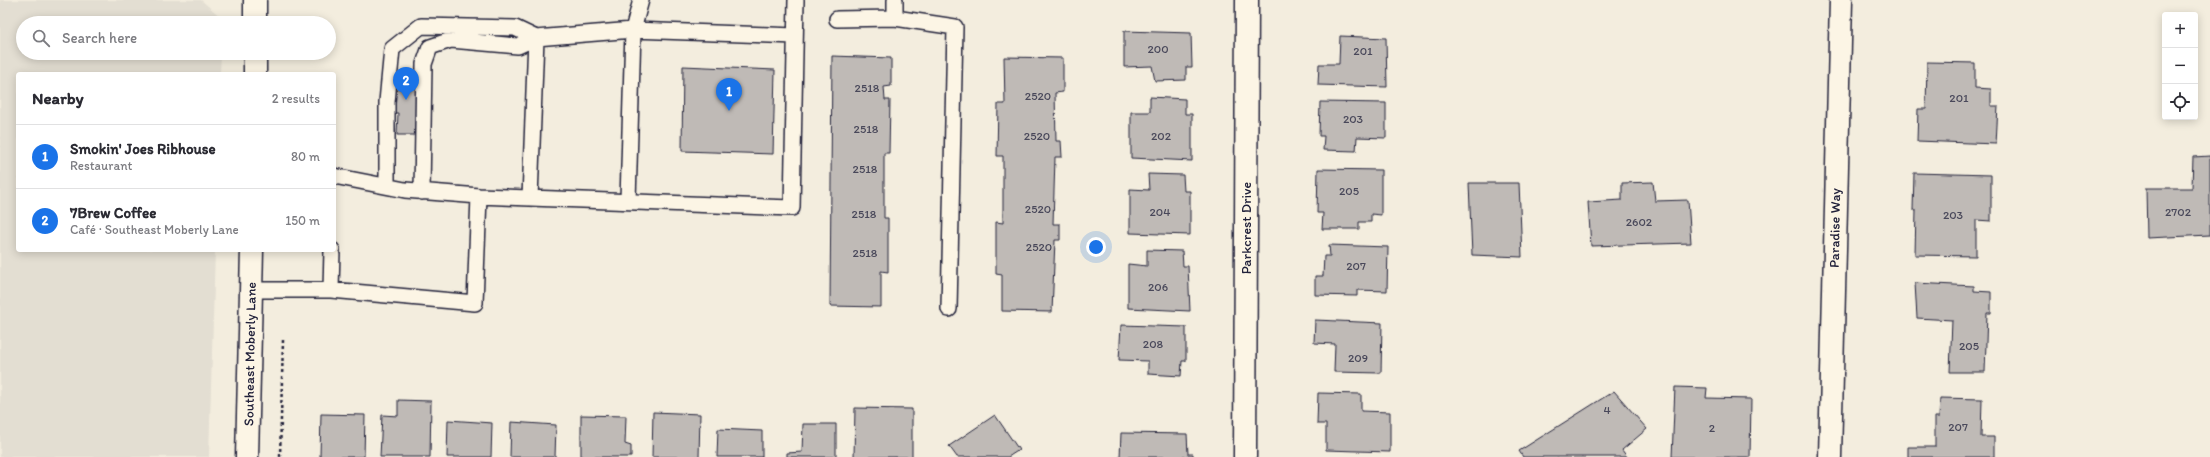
<!DOCTYPE html>
<meta charset="utf-8">
<style>
:root{--surface:#fff;--page:#f2f2f3;--text:#2b2b33;--muted:#7c7c81;--line:#e1e1e2;--accent:#1a73e8}
body{margin:0;font-family:Itim,sans-serif;background:var(--page);color:var(--text)}
.controls{position:absolute;right:12px;top:12px;display:grid;overflow:hidden;border-radius:4px;box-shadow:0 2px 10px #0003}
.controls button{width:36px;height:36px;display:grid;place-items:center;padding:0;border:0;border-bottom:1px solid var(--line);background:var(--surface);color:var(--text);font:20px sans-serif}
.you{position:absolute;left:1096px;top:247px;width:14px;height:14px;margin:-10px;border:3px solid #fff;border-radius:50%;background:#1a73e8;box-shadow:0 0 0 6px #1a73e833}
.badge{display:grid;place-items:center;width:26px;height:26px;border-radius:50%;background:var(--accent);color:#fff;font-size:13px;font-weight:700}
.pin{position:absolute;translate:-50% -33px;filter:drop-shadow(0 1px 2px #0008)}
.pin::after{content:'';position:absolute;top:21px;width:14px;height:12px;background:inherit;clip-path:polygon(0 0,100% 0,50% 100%)}
.list{margin:0;padding:0;list-style:none}
h2{display:flex;justify-content:space-between;align-items:center;height:52px;margin:0;padding:0 16px;font-size:17px}
h2 small{font-size:13px;font-weight:400;color:var(--muted)}
.list li{display:grid;grid-template-columns:26px 1fr auto;gap:12px;align-items:center;box-sizing:border-box;height:64px;padding:0 16px;border-top:1px solid var(--line)}
.list b{display:block;font-size:15px;white-space:nowrap}
.list p{margin:0;font-size:13px;white-space:nowrap;color:var(--muted)}
.list em{font-size:13px;font-style:normal;color:var(--muted)}
.icon{flex:none;width:22px;height:22px;fill:none;stroke:currentColor;stroke-width:2;stroke-linecap:round;stroke-linejoin:round}
.map{position:relative;flex:none;width:2210px;height:457px;overflow:hidden}
.search{position:absolute;background:var(--surface);box-shadow:0 2px 10px #0003;left:16px;top:16px;width:320px;height:44px;display:flex;align-items:center;gap:10px;box-sizing:border-box;padding:0 14px;border-radius:22px;color:var(--muted);font-size:15px}
.panel{position:absolute;background:var(--surface);box-shadow:0 2px 10px #0003;left:16px;top:72px;width:320px;height:180px;border-radius:4px}
.map>svg:first-child{display:block}
</style>
<div class="map">
<svg width="2210" height="457" viewBox="0 0 2210 457">
<rect width="100%" height="100%" fill="#f3edde"/>
<filter id="ink" filterUnits="userSpaceOnUse"><feTurbulence type="fractalNoise" baseFrequency=".025" numOctaves="2"/><feDisplacementMap in="SourceGraphic" scale="8" xChannelSelector="R" yChannelSelector="G"/><feConvolveMatrix kernelMatrix="1 2 1 2 8 2 1 2 1" color-interpolation-filters="sRGB"/></filter>
<g filter="url(#ink)">
<path fill="#e3ded2" d="M0,0H201L222,18V23H23V53H221L220,74H18V250H215L209,457H0Z"/>
<path fill="#bfbab6" stroke="#22223b" d="M1124,31L1191,33L1192,67H1186V80L1155,81L1152,66L1124,67Z
M1340,36L1386,38L1387,87L1318,85L1319,64H1339Z
M832,56L891,58V86L884,87L885,100H890L889,153H884V218H888V272L881,271V307L830,306Z
M1004,57L1063,58V92L1055,93L1056,141H1061L1062,157H1055L1053,224H1060V240H1055L1052,312L1002,311V275L996,274V222L1003,223V156H997L998,104H1005Z
M1927,62L1975,63V88L1991,89V106H1998L1996,144L1917,141L1918,109H1926Z
M683,66L775,70L773,154L682,151Z
M394,88H421L417,135H397L398,113H394Z
M1150,97L1185,99V114H1192V161L1131,158V112H1150Z
M1320,102L1386,103V138L1357,137L1356,151L1323,150L1324,136H1319Z
M2210,156V235L2147,238L2146,188H2192L2193,157Z
M1318,169L1381,170V215L1371,214V222H1359V229H1322L1323,213H1317Z
M1914,173L1991,175V221L1976,220V256L1915,255L1916,210H1913Z
M1148,174L1183,175L1184,191H1190V235L1130,233V189L1149,190Z
M1653,182L1655,201L1688,200L1691,243L1591,246L1588,202L1622,200V183Z
M1469,183H1519L1522,257L1472,255Z
M1329,245L1388,247L1387,291L1357,290V296L1315,295V276H1323L1324,256H1330Z
M1147,250L1182,251L1183,266H1188L1190,311L1128,308V264L1147,266Z
M1915,283L1974,286V291L1991,292V313H1987L1985,372H1950L1952,320L1917,318Z
M1315,320L1382,323L1381,373L1334,372L1335,344L1314,343Z
M1121,325L1186,327V361H1182L1181,376L1148,374V361L1119,360Z
M1675,387L1707,388L1706,398L1751,399L1750,457H1672Z
M1614,391L1647,429L1622,450L1627,457H1523L1519,451Z
M1318,393L1361,394V411L1390,412V452L1326,450V424H1317Z
M1940,398L1982,399L1981,437H1994V457H1908V447H1935V417H1939Z
M398,400L431,401L430,457H380L382,415L398,416Z
M855,408L912,409V457H854Z
M653,412L700,414L699,457H652Z
M321,414L365,415L364,457H320Z
M581,415L626,416L625,444L631,446V457H581Z
M995,415L1019,450L1008,457H957L949,446Z
M448,420L492,423L491,457H447Z
M511,422L556,425L555,457H510Z
M803,424H836V457H787V453L802,452Z
M718,429L762,431V457H717Z
M1121,433L1187,434L1188,454H1193V457H1120Z"/>
<g fill="none" stroke-linecap="round" stroke-linejoin="round">
<defs>
<path id="service" d="M895,0V18L955,27L949,309
M837,19L895,18
M334,176L405,190L479,196L792,208L796,0
M387,186V102L392,49L421,26L515,28L536,38
M422,192L424,64L430,47L451,40L518,46L536,38
M530,198L536,38L633,30L795,36
M628,200L633,30L641,0
M251,290H331L332,250
M331,290L475,303L479,196"/>
<path id="minor" d="M1245,457L1247,0
M1830,457L1841,0"/>
<path id="tertiary" d="M255,23V0
M255,74V53
M247,457L252,250"/>
</defs>
<use href="#service" stroke="#22223b" stroke-width="18"/>
<use href="#minor" stroke="#22223b" stroke-width="25"/>
<use href="#tertiary" stroke="#22223b" stroke-width="25"/>
<path stroke="#22223b" stroke-width="2.5" stroke-dasharray="3 3" stroke-linecap="butt" d="M280,457L283,340"/>
<use href="#service" stroke="#fcf5e5" stroke-width="15"/>
<use href="#minor" stroke="#fcf5e5" stroke-width="22"/>
<use href="#tertiary" stroke="#fcf5e5" stroke-width="22"/>
</g>
</g>
<g text-anchor="middle" dominant-baseline="central" stroke-width="3" stroke-linejoin="round" paint-order="stroke">
<g font-size="12" fill="#49485a">
<text x="1158" y="49">200</text>
<text x="1363" y="51">201</text>
<text x="867" y="88">2518</text>
<text x="1038" y="96">2520</text>
<text x="1959" y="98">201</text>
<text x="1353" y="119">203</text>
<text x="866" y="129">2518</text>
<text x="1037" y="136">2520</text>
<text x="1161" y="136">202</text>
<text x="865" y="169">2518</text>
<text x="1349" y="191">205</text>
<text x="1038" y="209">2520</text>
<text x="1160" y="212">204</text>
<text x="2178" y="212">2702</text>
<text x="864" y="214">2518</text>
<text x="1953" y="215">203</text>
<text x="1639" y="222">2602</text>
<text x="1039" y="247">2520</text>
<text x="865" y="253">2518</text>
<text x="1356" y="266">207</text>
<text x="1158" y="287">206</text>
<text x="1153" y="344">208</text>
<text x="1969" y="346">205</text>
<text x="1358" y="358">209</text>
<text x="1607" y="410">4</text>
<text x="1958" y="427">207</text>
<text x="1712" y="428">2</text>
</g>
<g font-size="14" fill="#22223b" stroke="#fcf5e5">
<text transform="translate(1246 228) rotate(-90)">Parkcrest Drive</text>
<text transform="translate(1835 228) rotate(-89)">Paradise Way</text>
<text transform="translate(250 354) rotate(-89)">Southeast Moberly Lane</text>
</g>
</g>
</svg>
<div class="controls">
<button>+</button>
<button>−</button>
<button><svg class="icon" aria-label="locate" viewBox="0 0 24 24"><circle cx="12" cy="12" r="6"/><path d="M12 2v4M12 18v4M2 12h4M18 12h4"/></svg></button>
</div>
<div class="you"></div>
<div class="pin badge" style="left:729px;top:111px">1</div>
<div class="pin badge" style="left:406px;top:100px">2</div>
<div class="search"><svg class="icon" aria-label="search" viewBox="0 0 24 24"><circle cx="10" cy="10" r="6"/><path d="M15 15l6 6"/></svg>Search here</div>
<section class="panel">
<h2>Nearby<small>2 results</small></h2>
<ul class="list">
<li><span class="badge">1</span><div><b>Smokin' Joes Ribhouse</b><p>Restaurant</p></div><em>80 m</em></li>
<li><span class="badge">2</span><div><b>7Brew Coffee</b><p>Café · Southeast Moberly Lane</p></div><em>150 m</em></li>
</ul>
</section>
</div>
